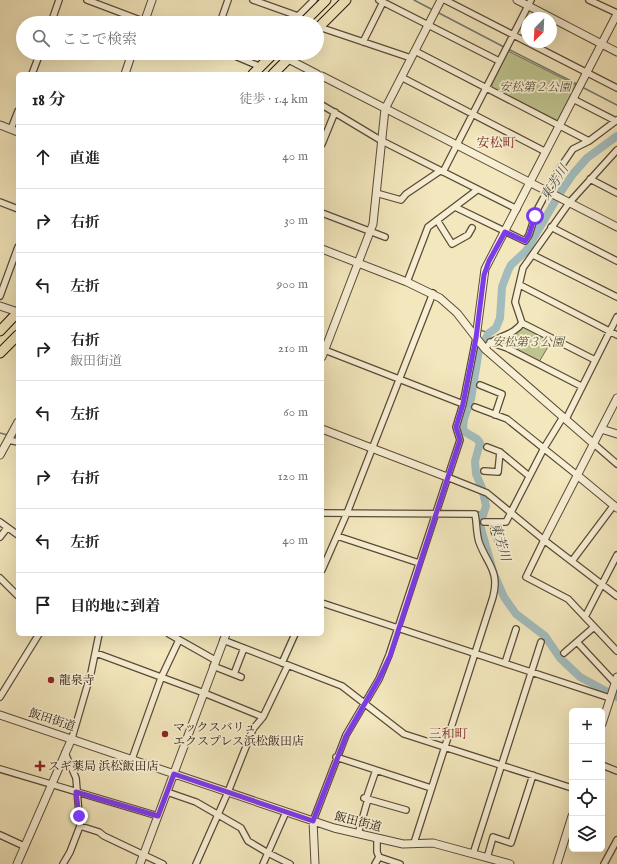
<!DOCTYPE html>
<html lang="ja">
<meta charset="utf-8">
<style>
:root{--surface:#fff;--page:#f2f2f2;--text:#222;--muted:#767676;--line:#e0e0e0}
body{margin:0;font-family:"IM FELL English","Noto Serif JP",serif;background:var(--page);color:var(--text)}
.controls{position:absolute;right:12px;bottom:12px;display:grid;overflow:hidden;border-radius:6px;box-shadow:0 4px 16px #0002}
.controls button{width:36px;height:36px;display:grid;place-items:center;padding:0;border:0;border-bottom:1px solid var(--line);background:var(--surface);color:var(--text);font:20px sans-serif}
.compass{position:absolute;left:521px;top:12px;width:36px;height:36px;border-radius:50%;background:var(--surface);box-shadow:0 4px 16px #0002;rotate:204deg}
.stop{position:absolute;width:12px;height:12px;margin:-9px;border:3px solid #7c3aed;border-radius:50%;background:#fff}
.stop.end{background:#7c3aed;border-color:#fff;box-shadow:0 1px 4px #0008}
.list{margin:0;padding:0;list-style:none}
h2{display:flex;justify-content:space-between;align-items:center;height:52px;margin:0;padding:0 16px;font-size:17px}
h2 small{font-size:13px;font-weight:400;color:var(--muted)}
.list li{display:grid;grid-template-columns:26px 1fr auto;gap:12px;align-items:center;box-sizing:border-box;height:64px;padding:0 16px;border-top:1px solid var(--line)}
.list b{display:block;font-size:15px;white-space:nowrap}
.list p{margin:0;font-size:13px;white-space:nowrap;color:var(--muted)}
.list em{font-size:13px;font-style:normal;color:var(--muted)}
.icon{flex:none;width:22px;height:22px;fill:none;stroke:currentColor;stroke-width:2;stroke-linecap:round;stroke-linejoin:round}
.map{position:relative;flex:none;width:617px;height:864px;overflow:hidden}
.search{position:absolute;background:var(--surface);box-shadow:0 4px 16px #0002;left:16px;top:16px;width:308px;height:44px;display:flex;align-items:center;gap:10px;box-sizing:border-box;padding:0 14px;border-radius:22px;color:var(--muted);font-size:15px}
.panel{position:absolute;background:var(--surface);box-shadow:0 4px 16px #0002;left:16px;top:72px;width:308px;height:564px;border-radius:6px}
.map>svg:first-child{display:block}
</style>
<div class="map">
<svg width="617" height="864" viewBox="0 0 617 864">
<rect width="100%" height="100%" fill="#f3e7bd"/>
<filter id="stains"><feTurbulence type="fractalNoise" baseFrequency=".005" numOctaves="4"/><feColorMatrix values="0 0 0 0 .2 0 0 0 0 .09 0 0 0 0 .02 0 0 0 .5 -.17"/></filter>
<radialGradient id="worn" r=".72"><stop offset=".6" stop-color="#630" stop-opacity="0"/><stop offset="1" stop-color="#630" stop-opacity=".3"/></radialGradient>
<path fill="#bec48f" stroke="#726c4c" d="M508,51L576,85L558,121L492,88V84Z
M523,325L552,340L539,362L502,343L501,340L512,336Z"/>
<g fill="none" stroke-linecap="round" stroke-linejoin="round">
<path stroke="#717975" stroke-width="1.5" d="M414,0L433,10
M437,12L504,47
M508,49L577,84
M582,87L617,105
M480,330L489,333
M0,433L8,435
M14,436L18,437
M406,511H434
M476,512H484"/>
<path stroke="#a2bcbd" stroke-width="8" d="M617,136L587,158L573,174L560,193L526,251L511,265L508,271L502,287L500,318L496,328L489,333L479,350L471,399L464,419L463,428L465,432L477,439L480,443L475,461L476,474L482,488L486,506L480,525L494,574L504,597L516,614L545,636L560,658L580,677L617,697"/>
<defs>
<path id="minor" d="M87,0L148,23
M253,0L298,16L314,0
M379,0L499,61
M445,0L617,88
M589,0L617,13
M51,23L59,0
M220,23L228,0
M319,27L411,58
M363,42L383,2
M415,51L589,141
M228,53L261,67
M32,74L40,53
M401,77L546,152
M573,99L616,121
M322,105L382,141L517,209
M11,129L18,111
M322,144L335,112
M443,172L531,0
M590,179L617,193
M376,193L401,200L406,194L440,171
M0,202L18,209
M455,207L525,241L529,235L537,210L558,171L573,149L589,141L617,120
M322,213L385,237
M437,220L452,244L468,235L472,228
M551,227L617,261
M533,255L617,297
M407,282L428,227L477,190
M520,285L617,335
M0,296L18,247
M490,342L507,348L581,386
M322,349L463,404
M485,349C494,335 513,337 522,323
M595,360L522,323L515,302L523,268L569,203L617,150
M480,385L502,394L495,415
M475,407L507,419L577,475
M566,419L617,317
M8,440L18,442
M594,444L617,464
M487,447L500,452L529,476
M484,471L498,472L500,452
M447,477L487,493L544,540L617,596
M322,513L475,514C477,524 476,532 479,542C487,564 500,571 493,597L414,843
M0,522L18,535
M484,522H506L544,448L563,417
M494,522V531L501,547
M337,536L419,563
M0,537L7,528
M544,540L526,577L568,599L617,651
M572,561L614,505
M322,570L347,513L433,293
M0,578L18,596
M322,603L610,698
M585,617L617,555
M169,634L215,660
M223,640L342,686L404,734L572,788
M577,642L615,683
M96,653L204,693L263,717
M564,653L594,627
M282,663L295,634
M505,663L516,629
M213,666L241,677
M234,674L244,648
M0,697L39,634
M72,738L91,673L99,634
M336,757L431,788
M132,759L161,678L179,640
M602,765L617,771
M0,769L158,816
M167,792L196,802L241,828L248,841L268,853L290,864
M364,798L406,810
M366,799L376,770
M313,821L346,735L379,679L389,655L460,440L456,427L463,404L476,338
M80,826L99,832L104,836L163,864
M358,834L368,799
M0,835L24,846
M473,854L541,642
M379,857L400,864
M487,858L493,837L511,843L533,775
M63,864L70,852L80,826L76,778L65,753
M196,864L228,792L253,729L263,717L288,665
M263,864L286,812
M375,864L379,857L377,852V838
M604,864L617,840"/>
<path id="tertiary" d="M517,0L617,52
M144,23L152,0
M288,59L317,74
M125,74L132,53
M322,76L617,227
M0,125L18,132
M322,249L407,282L440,298L457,313L485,349L594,444
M0,306L18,312
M476,338L485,269L617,14
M322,357L373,224L385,109L441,0
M322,429L447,477
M601,429L617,434
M0,455L18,422
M577,475L617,508
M544,540L617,398
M0,715L334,828L403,844L433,843L510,864
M602,724L617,677
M313,821L315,864
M17,864L72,738
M140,864L226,634
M557,864L572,816"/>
<path id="trunk" d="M303,23L326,0
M317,29L346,0
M253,74L274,53
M273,74L294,53
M0,331L18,312
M0,353L18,335"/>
</defs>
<use href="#minor" stroke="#5a4a36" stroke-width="8"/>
<use href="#tertiary" stroke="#5a4a36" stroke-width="9"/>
<use href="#trunk" stroke="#271509" stroke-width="11"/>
<use href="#minor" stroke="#f7efd4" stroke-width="5.5"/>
<use href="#tertiary" stroke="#f7efd4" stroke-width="7"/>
<use href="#trunk" stroke="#f3e7bd" stroke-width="9"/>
</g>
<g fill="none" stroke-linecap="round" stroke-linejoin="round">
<path stroke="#7c3aed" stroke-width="5" d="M79,816L76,792L158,816L174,774L313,821L346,736L379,679L390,656L460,440L456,427L463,404L476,338L484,275L489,261L505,232L525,241L529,235L535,216"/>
</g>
<g fill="#8f2418" stroke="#f7efd4" stroke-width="1.5">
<circle cx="51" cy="680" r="4"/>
<circle cx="165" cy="734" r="4"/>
<path d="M38 760h4v4h4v4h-4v4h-4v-4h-4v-4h4z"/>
</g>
<g text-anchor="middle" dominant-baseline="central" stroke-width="3.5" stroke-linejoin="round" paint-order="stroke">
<g font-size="12" font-style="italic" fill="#5c5238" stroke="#f7efd4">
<text x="535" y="87">安松第２公園</text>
<text x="528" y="342">安松第３公園</text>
</g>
<g font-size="12" fill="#271509" stroke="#f7efd4" text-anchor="start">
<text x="59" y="680">龍泉寺</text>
<text x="173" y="727">マックスバリュ<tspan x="173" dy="14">エクスプレス浜松飯田店</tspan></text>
<text x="48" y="766">スギ薬局 浜松飯田店</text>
</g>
<g font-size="12" fill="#271509" stroke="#f7efd4">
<text transform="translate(52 720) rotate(18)">飯田街道</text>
<text transform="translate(358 822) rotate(14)">飯田街道</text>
</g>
<g font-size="13" fill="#7a1f14" stroke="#f7efd4">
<text x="496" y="143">安松町</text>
<text x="448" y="734">三和町</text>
</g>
<g font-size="13" font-style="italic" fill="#524f48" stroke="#f7efd4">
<text transform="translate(555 183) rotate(-57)">東芳川</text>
<text transform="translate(500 542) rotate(74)">東芳川</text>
</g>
</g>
<rect width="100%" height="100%" filter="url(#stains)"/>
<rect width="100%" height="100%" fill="url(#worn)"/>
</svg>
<div class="controls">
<button>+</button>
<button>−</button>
<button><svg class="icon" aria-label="locate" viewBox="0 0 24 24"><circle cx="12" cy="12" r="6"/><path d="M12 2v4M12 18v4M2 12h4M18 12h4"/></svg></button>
<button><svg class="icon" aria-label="layers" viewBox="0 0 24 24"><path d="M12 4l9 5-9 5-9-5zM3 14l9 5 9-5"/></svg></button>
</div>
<svg class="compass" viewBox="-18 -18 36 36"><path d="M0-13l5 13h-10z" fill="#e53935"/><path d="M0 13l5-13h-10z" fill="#767676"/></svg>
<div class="stop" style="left:535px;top:216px"></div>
<div class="stop end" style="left:79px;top:816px"></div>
<div class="search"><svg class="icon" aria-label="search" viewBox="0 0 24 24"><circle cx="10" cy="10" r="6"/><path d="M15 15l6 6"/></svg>ここで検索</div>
<section class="panel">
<h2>18 分<small>徒歩 · 1.4 km</small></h2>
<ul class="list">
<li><svg class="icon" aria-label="ahead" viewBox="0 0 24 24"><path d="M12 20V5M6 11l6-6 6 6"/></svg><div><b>直進</b></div><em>40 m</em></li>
<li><svg class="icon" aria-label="right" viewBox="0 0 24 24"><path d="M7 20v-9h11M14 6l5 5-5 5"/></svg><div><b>右折</b></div><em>30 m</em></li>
<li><svg class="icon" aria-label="left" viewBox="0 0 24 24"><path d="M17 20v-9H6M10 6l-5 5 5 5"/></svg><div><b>左折</b></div><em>900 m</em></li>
<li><svg class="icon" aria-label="right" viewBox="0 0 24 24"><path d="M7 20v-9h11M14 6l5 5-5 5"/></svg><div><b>右折</b><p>飯田街道</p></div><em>210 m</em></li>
<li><svg class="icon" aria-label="left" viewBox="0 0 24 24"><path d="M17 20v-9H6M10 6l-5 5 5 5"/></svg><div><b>左折</b></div><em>60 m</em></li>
<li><svg class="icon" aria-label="right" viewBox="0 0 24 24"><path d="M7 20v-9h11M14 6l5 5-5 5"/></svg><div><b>右折</b></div><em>120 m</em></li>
<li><svg class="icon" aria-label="left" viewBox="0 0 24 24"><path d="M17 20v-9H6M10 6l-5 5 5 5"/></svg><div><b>左折</b></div><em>40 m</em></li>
<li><svg class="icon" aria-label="arrive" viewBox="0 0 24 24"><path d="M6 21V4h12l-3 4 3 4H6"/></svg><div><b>目的地に到着</b></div></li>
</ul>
</section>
</div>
